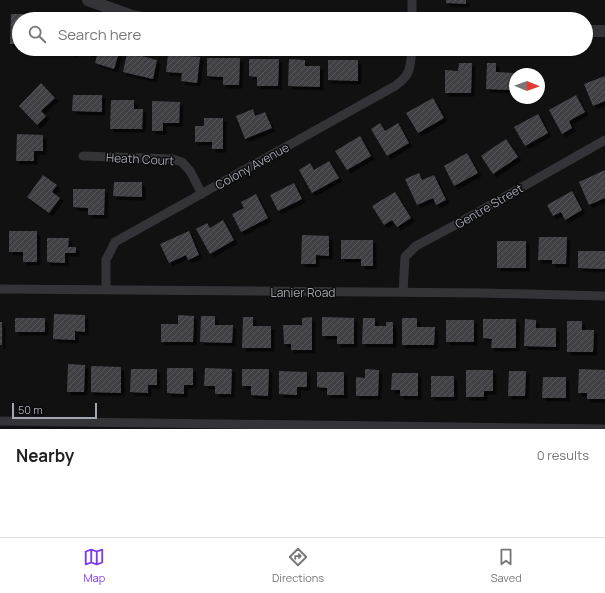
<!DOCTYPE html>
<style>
:root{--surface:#fff;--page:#f2f2f2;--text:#222;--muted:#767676;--line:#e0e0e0;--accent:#7c3aed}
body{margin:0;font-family:Manrope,sans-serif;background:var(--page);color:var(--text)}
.compass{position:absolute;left:509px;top:68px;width:36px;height:36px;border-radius:50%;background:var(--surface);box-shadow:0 1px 3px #0004;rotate:91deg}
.scale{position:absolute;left:12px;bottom:10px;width:85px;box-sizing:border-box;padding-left:4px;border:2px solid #a3a6b1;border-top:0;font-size:11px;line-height:14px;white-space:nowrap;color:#a3a6b1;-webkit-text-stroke:3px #0c0c0d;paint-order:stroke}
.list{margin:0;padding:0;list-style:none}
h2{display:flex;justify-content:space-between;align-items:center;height:52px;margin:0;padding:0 16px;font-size:17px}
h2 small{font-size:13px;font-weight:400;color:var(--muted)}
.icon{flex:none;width:22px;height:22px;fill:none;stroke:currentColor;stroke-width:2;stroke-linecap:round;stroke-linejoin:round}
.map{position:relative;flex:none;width:605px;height:429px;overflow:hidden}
.search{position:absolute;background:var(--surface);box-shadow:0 1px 3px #0004;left:12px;right:12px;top:12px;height:44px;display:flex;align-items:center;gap:10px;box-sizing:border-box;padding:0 14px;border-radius:22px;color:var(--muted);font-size:15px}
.sheet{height:108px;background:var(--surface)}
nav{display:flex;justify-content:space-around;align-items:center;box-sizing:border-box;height:56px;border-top:1px solid var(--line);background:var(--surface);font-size:11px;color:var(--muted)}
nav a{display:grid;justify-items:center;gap:2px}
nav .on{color:var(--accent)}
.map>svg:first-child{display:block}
</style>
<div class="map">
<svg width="605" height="429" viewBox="0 0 605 429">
<defs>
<pattern id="building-hatch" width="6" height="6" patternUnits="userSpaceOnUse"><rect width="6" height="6" fill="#404145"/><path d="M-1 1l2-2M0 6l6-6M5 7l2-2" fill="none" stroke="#58595d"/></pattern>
<filter id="shadow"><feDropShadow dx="3.5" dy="3.5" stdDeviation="0" flood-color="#0009"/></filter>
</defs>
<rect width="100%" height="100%" fill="#111112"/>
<path fill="url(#building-hatch)" filter="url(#shadow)" d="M446,0H466V4L446,3Z
M11,14H28V19H19V44H10Z
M59,49H76L74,54Z
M86,49H120L114,69L95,63L97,56L85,52Z
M128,49L143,50L142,56L157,60L153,79L123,72Z
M168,54L200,57L197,83L181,81L182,73L166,72Z
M207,58H240L239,85H223V77L207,76Z
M249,59H279L278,86H257V77L249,76Z
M289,59L305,60V66H320V87L288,86Z
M328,60H358V81L328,80Z
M459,63H472L471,93H445V70L458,71Z
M487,63H496V72L514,73L513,90L486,89Z
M605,76V101L593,106L584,84Z
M41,83L55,98L41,111L46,116L37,125L19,106Z
M73,95H102V112L72,111Z
M576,95L585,112L569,121L572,128L562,134L549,110Z
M433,98L444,118L418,133L406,113Z
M111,100H134V109H143L142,129H110Z
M152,101L180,102L179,123H163V131H152Z
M253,109L255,116L265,112L272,128L245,139L236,116Z
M538,114L548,133L525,146L514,127Z
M204,118H223V149H212V142H195V126H204Z
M380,123L385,131L398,123L409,143L387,156L371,129Z
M17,134L43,135V151H34V161H16Z
M360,136L371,156L347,170L335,151Z
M506,139L518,157L493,174L481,156Z
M467,153L478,173L454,186L444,166Z
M329,161L339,178L312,193L299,170L310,163L314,170Z
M605,170V198L589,205L579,182Z
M419,173L422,180L434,175L446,200L436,205L433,198L417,205L405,179Z
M43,175L57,185L52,192L60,198L49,213L27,197Z
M114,182H142V197L113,196Z
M294,183L302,199L278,211L270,195Z
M73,189H105L104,215H88V208L73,207Z
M572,191L582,210L565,220L561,212L553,216L547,205Z
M395,192L411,218L397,227L392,220L384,225L372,206Z
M256,194L268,218L241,232L232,214L244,208L241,202Z
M223,220L234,240L210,254L196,229L207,223L210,228Z
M9,231H37V262H23V252H9Z
M189,231L199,255L188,260L186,255L169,263L160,244Z
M302,235L329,236V256L316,255V264H301Z
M539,237H567L566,264H552V260H538Z
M47,238H69L68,247H76V253H65V263L47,262Z
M341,240H373V266H361V259H341Z
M497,241H526V268H497Z
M578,251H605V269L578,268Z
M54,314L85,315V332L75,331V340L53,339Z
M178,315L194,316L193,342H161V324H178Z
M201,316H215V325H233L232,343L200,342Z
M243,317H253V326H271V348H242Z
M312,317V350H291V344H284L283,325H302V318Z
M322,317L354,318V344H337V336H322Z
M15,318H45V332H15Z
M363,318H375V326H386V322H393V344H362Z
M402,318H417V327H435L434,345H402Z
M483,319H516V348H491L492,339L483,338Z
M525,319L536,320V328H556V347L524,346Z
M446,320H474V342H446Z
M567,321H582V330H594L593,352H567Z
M0,322H2V345H0Z
M68,364L85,365L84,392H67Z
M91,366L121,367V393L91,392Z
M167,368H193V385H184V394L167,393Z
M205,368L232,369L231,394H215V386H204Z
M131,369H157V385H148V393L130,392Z
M242,369H269L268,396L251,395V386H242Z
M365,369L379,370L378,396H356V377L365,378Z
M579,369L605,370V399H587V393H578Z
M466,370H493V391H484V397H466Z
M279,371L307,372V387H297V395L279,394Z
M509,371H526L525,396H508Z
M317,372H344V395H327V388L317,387Z
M392,373H418V396H400V390H391Z
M431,376H454V397H431Z
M543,377H566V398H542Z"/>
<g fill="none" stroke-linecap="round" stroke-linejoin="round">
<path stroke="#343438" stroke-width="9" d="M412,19V0
M83,156L172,159L182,162L190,171L202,194
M0,289L484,293L605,296
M106,290V260L115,242L395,86C411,75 410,68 412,49
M403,292L405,257L416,246L457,224L605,140
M0,421L605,429"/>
<path stroke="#343438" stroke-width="12" d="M88,0L132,16L147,19
M586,31H605"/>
</g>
<g text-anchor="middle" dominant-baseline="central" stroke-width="3" stroke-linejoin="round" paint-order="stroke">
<g font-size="12" fill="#a3a6b1" stroke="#0c0c0d">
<text transform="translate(140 159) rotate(3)">Heath Court</text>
<text transform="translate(252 166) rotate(-29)">Colony Avenue</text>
<text transform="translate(489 206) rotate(-30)">Gentre Street</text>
<text x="303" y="292">Lanier Road</text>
</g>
</g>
</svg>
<svg class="compass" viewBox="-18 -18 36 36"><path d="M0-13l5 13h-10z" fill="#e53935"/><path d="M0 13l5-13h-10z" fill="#767676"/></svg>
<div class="scale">50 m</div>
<div class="search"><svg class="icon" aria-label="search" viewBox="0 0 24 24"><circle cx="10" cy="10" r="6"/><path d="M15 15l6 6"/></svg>Search here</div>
</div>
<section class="sheet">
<h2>Nearby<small>0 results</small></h2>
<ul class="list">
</ul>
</section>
<nav>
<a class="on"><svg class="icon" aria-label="map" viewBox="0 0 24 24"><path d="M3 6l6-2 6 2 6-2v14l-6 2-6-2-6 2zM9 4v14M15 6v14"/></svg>Map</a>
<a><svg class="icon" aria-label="directions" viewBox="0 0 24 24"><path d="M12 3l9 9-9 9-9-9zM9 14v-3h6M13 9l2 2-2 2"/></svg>Directions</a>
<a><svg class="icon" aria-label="saved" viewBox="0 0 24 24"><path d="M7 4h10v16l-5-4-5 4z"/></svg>Saved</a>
</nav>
